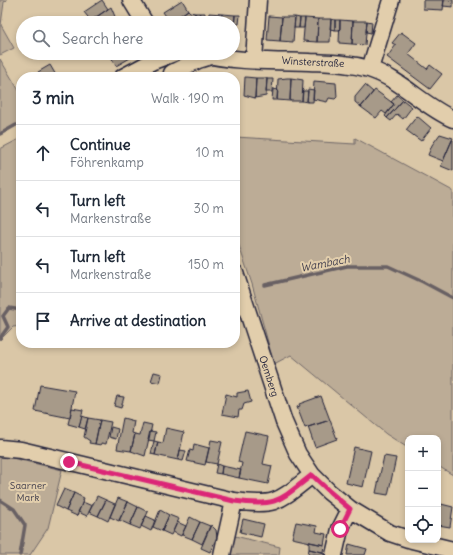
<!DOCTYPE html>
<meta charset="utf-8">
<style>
:root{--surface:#fff;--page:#f2f2f3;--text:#1f2937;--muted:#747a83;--line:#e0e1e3}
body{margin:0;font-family:Delius,sans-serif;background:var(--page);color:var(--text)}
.controls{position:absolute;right:12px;bottom:12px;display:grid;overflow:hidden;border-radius:8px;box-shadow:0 2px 6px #0003}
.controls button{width:36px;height:36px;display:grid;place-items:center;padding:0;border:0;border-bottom:1px solid var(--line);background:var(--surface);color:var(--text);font:20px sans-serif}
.stop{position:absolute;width:12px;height:12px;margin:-9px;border:3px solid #db2777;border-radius:50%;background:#fff}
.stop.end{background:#db2777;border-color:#fff;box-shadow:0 1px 4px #0008}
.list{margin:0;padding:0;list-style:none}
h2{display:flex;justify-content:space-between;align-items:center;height:52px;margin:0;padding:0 16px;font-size:17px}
h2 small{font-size:13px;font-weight:400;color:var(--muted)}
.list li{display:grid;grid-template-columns:26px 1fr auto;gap:12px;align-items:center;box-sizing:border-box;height:56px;padding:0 16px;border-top:1px solid var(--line)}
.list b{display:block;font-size:15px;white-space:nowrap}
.list p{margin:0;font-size:13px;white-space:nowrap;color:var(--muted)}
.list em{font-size:13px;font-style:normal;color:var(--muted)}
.icon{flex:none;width:22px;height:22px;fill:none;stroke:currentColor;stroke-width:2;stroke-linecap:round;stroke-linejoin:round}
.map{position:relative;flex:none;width:453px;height:555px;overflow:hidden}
.search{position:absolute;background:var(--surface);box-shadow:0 2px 6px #0003;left:16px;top:16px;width:224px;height:44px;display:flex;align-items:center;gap:10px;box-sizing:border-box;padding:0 14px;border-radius:22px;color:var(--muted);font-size:15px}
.panel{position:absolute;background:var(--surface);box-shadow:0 2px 6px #0003;left:16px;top:72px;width:224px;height:276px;border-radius:16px}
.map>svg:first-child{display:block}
</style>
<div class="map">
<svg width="453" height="555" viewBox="0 0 453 555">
<rect width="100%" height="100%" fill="#dac7a7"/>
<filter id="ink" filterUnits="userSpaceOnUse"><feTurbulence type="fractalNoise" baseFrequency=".025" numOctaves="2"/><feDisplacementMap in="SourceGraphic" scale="8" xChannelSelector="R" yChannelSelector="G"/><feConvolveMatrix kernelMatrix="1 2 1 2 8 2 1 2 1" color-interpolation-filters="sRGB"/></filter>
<g filter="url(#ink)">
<path fill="#bcac96" stroke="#6f6768" d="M0,0H7L4,2L1,25L14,48L0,55Z
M0,59L21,94V122L0,133Z
M235,137L355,144V138L453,191V475L438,466V438H408V448L386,434L291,355L274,364L252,284L235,234Z
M21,138V326L13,327L0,340V149Z
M0,455L62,470L48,528L30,555H0Z
M235,536L280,547L279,555H230Z"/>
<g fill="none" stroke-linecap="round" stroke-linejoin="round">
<path stroke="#686064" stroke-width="3.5" d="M0,134L16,125
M265,285L347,266H388L423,282L453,298
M0,338L8,327L3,316L9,308L21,310
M0,500L14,509L25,525L20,555"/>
</g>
<path fill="#a79a89" stroke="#22223b" d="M102,0L108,9L91,21L84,12Z
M182,0L188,10L170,22L163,12Z
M423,0H444L443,10L423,9Z
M444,0H453V7L443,6Z
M111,7L116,19L110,23H96L93,19Z
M188,10L190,12L195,13V23H171Z
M195,13H200L199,22H195Z
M200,13H205L204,22H199Z
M209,13L222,14L221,23H208Z
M222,14L235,15L234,38L233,23H221Z
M235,15H240L239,24H234Z
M269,16L282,17L280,41L267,40Z
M282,17H295L293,42L280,41Z
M295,17L300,18L299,28H294Z
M300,18H305L304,28H299Z
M305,18L318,19L317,42L303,41Z
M318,19H331L330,42H317Z
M331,19L335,20V30L330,29Z
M335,20H340V30H335Z
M340,20L353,21L352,44L339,43Z
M353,21H367L365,45L352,44Z
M367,21L372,22L371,33L366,32Z
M401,32L416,43L408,54L427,69L430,65L442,74L430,89L387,57L396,45L392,43Z
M109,53H139L116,66Z
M50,65L57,77H41L38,72Z
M245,77L256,78L255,98L244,95Z
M256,78H267L266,96L255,98Z
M287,78H291L290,101L277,100L278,79Z
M291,78L303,80L302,101H290Z
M267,79H273L272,92H266Z
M314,81L336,83L337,97L335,99L329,98L327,102L313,99Z
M365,85L373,92L361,107L355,102V97Z
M273,89L278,90L277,100H272Z
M308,89L314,90L313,102H307Z
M375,90L394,104L386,114L382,111L376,118L361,107Z
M303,91H308L307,102L302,101Z
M397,95L403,100L387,118L385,116L394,104L391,102Z
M403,100L412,107L403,119L397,114L391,121L387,118Z
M417,116L431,128L421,141L406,130Z
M440,134L453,138L443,161L428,155L432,145Z
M452,140H453V171L441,166Z
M154,372L162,374L160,383L151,381Z
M40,385L75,391L70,418L35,411Z
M248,391L251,402L244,404L242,410H239L238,417L222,414L226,394L237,397V393Z
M117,396L124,397L121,408L114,406Z
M321,396L330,420L305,428L297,407L300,406L299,404Z
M72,408L83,410L79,427L68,424Z
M82,416L88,418L85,429L79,427Z
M88,418L100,420L95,444L89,443L90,441L84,437Z
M123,418L134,421L132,433L135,434L131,451L117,449Z
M100,420L111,422L106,444L101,443V445L95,444Z
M330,420L337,439L315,447L308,427Z
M143,423L152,425L145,456L131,451L135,434L140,435Z
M111,427L118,429L116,439L109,437Z
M166,428L184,432L178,460L155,455L158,442L163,443Z
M150,431L156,432L154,441L148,440Z
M245,431L269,436L263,464L272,466L268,484L239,478L242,463L238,462Z
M211,440L222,442L217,464L206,462Z
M154,441L158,442L155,455L151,454Z
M194,444L209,448L205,465L187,461L190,450L193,451Z
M354,447L371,451L363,487L346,483Z
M180,450L186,451L183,461L178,460Z
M384,456L396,458L388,495L376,493Z
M217,464L222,466L221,474L215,473Z
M222,466L241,470L239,478L221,474Z
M64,489L74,493L66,511L56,506Z
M74,493L84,498L77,516L66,511Z
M97,496L106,500L98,516L89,512Z
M118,498L128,502L119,521L110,517Z
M106,500L115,504L108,521L98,516Z
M83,502L92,506L87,516L78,512Z
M128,502L138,507L130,525L119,520Z
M441,504L453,507L450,527L438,525V511H440Z
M138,507L148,512L140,529L130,525Z
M160,510L169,515L162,531L153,527Z
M169,515L179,519L171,535L162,531Z
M146,516L155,520L151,531L141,526Z
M190,517L200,522L192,539L182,535Z
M243,519L264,524L261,537L240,532Z
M177,522L186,526L181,536L173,532Z
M200,522L210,526L202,544L192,539Z
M296,522L317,526L316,532L326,534L324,545L292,538Z
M211,525L216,530L217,537L210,552L201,548Z
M309,542L324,545L323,552L309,549Z
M349,544L367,549L365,555H347Z
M309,549L325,553V555L308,554Z"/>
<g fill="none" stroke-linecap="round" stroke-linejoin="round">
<defs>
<path id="minor" d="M131,0L145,23
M199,53C234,62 273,61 309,62C330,63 349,63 369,69C401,79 423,106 453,119
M254,60L258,0
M370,69L391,0
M172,73L198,60L211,56
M123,77L153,61L174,53
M235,273L284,422L298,454L312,475L329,492L350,509L390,533L408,539
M0,448L21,450L234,501C277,507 279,501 312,475
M412,540L453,550
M222,555L234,501
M334,555L340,529L350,509"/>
</defs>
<use href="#minor" stroke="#22223b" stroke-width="19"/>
<use href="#minor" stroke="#e2ceac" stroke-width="16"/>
</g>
</g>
<g fill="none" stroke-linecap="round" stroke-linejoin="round" filter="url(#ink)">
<path stroke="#db2777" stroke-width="5" d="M69,462L234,501C277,507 279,501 312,475L330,492L350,509L340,529"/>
</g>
<g text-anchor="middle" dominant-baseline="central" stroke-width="4" stroke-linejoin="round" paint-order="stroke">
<g font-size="10" fill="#22223b" stroke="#e2ceac">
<text transform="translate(313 62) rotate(3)">Winsterstraße</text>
<text transform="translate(269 376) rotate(72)">Oemberg</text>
</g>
<g font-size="10" fill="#413e4d" stroke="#e2ceac">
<text x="28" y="485">Saarner<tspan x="28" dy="12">Mark</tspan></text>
</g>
<g font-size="11" font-style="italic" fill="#3f3c4c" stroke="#e2ceac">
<text transform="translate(325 263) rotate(-11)">Wambach</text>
</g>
</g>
</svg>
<div class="controls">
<button>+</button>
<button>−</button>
<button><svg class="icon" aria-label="locate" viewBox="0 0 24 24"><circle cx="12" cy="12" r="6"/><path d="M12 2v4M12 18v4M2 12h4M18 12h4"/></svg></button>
</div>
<div class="stop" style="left:340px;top:529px"></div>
<div class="stop end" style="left:69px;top:462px"></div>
<div class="search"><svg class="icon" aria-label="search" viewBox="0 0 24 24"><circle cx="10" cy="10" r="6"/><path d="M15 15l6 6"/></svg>Search here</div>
<section class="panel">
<h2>3 min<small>Walk · 190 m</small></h2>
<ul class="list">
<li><svg class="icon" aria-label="ahead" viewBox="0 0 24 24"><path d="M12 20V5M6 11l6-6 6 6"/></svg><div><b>Continue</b><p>Föhrenkamp</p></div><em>10 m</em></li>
<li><svg class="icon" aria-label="left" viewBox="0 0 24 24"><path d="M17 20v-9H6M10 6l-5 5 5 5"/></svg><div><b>Turn left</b><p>Markenstraße</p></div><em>30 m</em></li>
<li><svg class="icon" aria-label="left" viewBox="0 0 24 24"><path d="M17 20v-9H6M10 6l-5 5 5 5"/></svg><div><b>Turn left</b><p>Markenstraße</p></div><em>150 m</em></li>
<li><svg class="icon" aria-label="arrive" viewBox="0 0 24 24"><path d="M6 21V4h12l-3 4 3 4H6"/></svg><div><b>Arrive at destination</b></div></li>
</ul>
</section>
</div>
